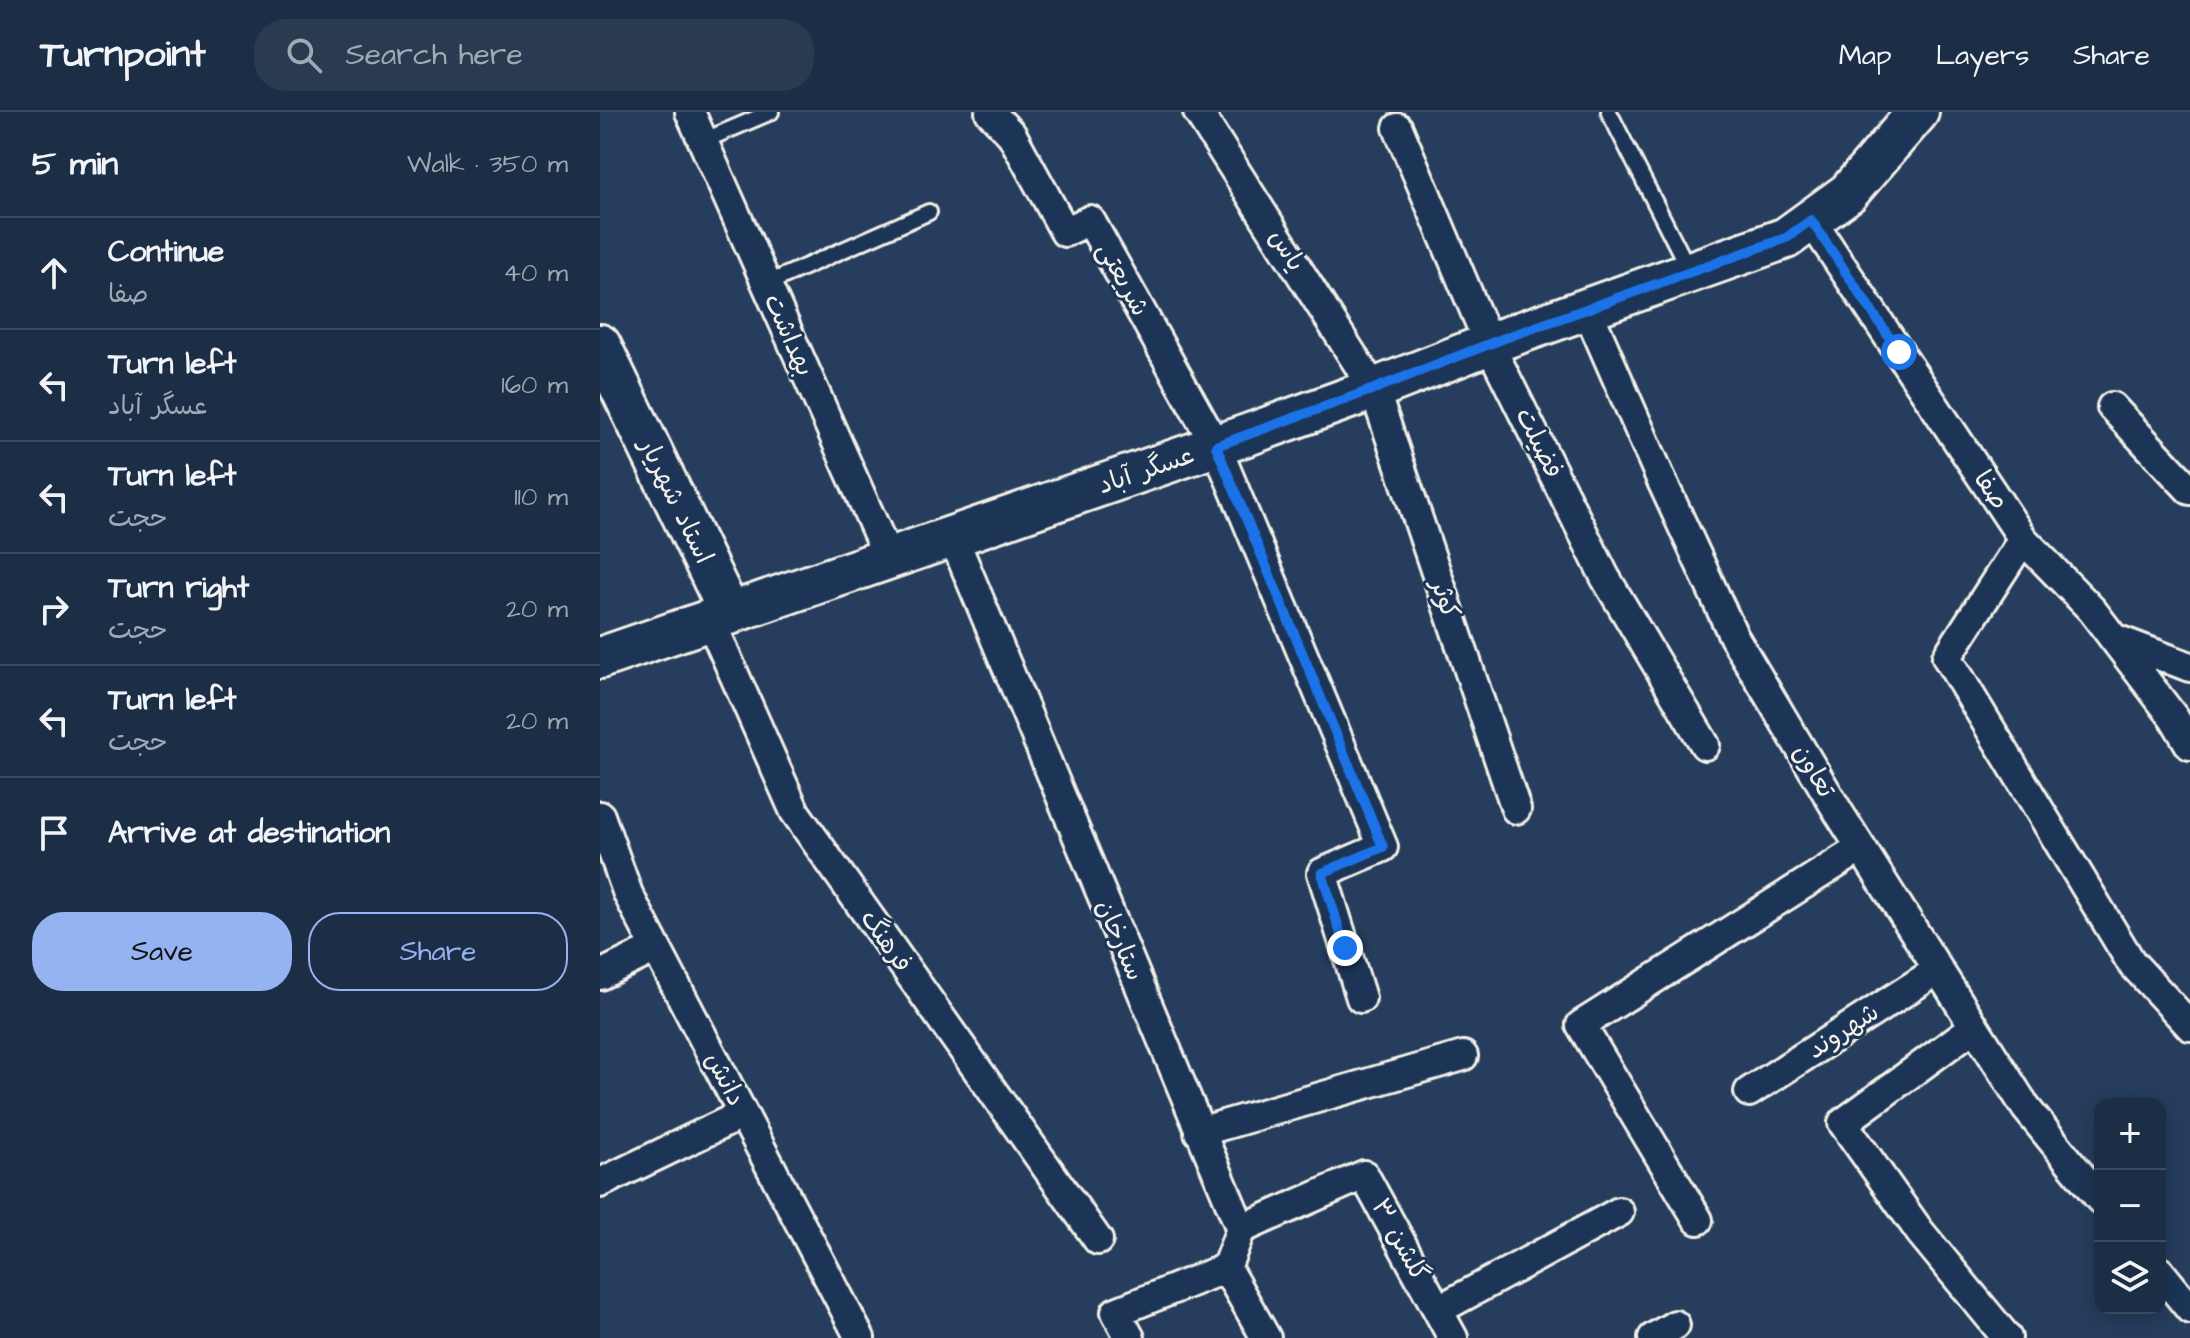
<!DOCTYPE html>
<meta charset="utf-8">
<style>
:root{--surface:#1c2e46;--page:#293a51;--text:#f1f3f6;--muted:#a0a8b3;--line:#3a4a5f;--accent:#95b2f1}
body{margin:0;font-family:"Architects Daughter","Playpen Sans Arabic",sans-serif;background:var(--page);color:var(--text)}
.controls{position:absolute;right:24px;bottom:24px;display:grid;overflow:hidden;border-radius:16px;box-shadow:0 4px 20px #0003}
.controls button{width:72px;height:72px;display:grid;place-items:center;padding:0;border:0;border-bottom:2px solid var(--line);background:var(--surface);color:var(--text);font:40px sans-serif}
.stop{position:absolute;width:24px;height:24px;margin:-18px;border:6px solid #1a73e8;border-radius:50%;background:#fff}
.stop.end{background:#1a73e8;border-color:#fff;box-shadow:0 2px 8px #0008}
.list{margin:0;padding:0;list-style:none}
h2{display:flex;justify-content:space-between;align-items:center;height:104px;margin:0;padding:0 32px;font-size:34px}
h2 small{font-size:26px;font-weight:400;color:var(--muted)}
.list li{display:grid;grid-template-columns:52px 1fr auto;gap:24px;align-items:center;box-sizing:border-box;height:112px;padding:0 32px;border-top:2px solid var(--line)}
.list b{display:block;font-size:30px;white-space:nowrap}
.list p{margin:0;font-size:26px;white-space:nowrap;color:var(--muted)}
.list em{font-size:26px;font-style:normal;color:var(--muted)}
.actions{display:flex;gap:16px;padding:24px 32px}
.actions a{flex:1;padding:18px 0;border:2px solid var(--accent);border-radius:32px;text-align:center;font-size:28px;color:var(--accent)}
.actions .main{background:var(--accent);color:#111}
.icon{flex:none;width:44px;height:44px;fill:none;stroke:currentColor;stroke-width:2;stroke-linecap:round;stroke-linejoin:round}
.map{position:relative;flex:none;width:1590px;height:1226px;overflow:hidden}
header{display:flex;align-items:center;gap:48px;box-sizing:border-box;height:112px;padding:0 40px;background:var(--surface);border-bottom:2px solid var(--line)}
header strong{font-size:38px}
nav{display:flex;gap:44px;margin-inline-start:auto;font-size:28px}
.search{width:560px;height:72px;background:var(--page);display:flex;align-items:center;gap:20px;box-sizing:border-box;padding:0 28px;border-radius:32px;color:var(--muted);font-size:30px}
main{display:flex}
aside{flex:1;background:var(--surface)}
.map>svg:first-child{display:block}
</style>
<header>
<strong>Turnpoint</strong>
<div class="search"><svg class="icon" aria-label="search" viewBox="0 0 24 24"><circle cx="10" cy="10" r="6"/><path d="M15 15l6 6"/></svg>Search here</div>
<nav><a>Map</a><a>Layers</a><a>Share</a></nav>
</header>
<main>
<aside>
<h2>5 min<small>Walk · 350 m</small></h2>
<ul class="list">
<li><svg class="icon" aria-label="ahead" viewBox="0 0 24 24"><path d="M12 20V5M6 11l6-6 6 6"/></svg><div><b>Continue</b><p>صفا</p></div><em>40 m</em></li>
<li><svg class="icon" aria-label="left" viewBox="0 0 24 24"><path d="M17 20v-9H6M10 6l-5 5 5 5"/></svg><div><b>Turn left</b><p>عسگر آباد</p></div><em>160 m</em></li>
<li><svg class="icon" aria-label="left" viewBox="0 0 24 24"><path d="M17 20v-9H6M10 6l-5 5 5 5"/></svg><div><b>Turn left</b><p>حجت</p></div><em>110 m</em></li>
<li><svg class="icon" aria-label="right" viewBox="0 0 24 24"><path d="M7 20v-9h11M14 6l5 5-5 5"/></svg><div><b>Turn right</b><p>حجت</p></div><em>20 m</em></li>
<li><svg class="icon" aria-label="left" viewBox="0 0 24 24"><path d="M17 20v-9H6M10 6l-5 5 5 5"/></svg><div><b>Turn left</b><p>حجت</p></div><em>20 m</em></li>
<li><svg class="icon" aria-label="arrive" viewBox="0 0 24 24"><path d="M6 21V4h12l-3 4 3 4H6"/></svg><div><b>Arrive at destination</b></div></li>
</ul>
<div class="actions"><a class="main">Save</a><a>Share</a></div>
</aside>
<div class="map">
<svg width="1590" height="1226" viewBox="0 0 1590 1226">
<rect width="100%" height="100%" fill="#263d5d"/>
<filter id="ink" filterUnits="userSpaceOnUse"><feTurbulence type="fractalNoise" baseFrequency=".0125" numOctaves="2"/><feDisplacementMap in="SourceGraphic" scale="16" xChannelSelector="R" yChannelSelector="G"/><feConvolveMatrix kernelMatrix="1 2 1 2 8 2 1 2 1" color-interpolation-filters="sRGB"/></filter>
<g filter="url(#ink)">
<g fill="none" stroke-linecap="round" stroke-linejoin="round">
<defs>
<path id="lane" d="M1009,0L1088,156
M103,29L171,0
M166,172L329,100"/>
<path id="street" d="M90,0L289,447
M390,0L412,23L465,120L490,108L616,334L783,735L722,761L761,886
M598,0L774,277L916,697
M798,16L889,232L1005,465L1105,633
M1211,108L1423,427L1492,498L1574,606L1590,633
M987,197L1061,367L1134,525L1239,701L1426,996L1500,1087
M1512,295L1590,378
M353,425L641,1117L626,1156L666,1226
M1423,427L1347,545L1531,850L1590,914
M110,508L195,700L498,1128
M1513,526L1590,555
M0,704L28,782L260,1226
M0,863L56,836
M1374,915L1243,1011L1320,1120L1407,1226
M1149,980L1338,858
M599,1020L863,944
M0,1071L143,1002
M1098,1108L981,913L1261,736
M641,1117L764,1063L853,1226
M1560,1160L1590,1197
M838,1198L1019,1100
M530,1226L516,1200L626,1156
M1053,1226L1075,1213"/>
<path id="secondary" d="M0,233L130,502
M0,546L647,323L774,277L902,227L1186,126L1248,81L1318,0"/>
</defs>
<use href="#lane" stroke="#f4f1e8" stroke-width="20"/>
<use href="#street" stroke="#f4f1e8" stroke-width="34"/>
<use href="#secondary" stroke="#f4f1e8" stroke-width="46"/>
<use href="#lane" stroke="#1d3557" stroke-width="14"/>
<use href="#street" stroke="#1d3557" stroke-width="28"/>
<use href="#secondary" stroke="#1d3557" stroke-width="40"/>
</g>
</g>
<g fill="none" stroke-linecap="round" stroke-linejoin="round" filter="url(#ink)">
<path stroke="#1a73e8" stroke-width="10" d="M745,836L722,761L783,735L616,334L774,277L902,227L1186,126L1211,108L1299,240"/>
</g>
<g text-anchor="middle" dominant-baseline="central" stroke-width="6" stroke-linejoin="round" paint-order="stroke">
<g font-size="26" fill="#f4f1e8" stroke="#1d3557">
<text transform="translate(687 138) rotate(58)">یاس</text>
<text transform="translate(523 167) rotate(61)">شریعتی</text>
<text transform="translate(189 223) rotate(66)">بهداشت</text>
<text transform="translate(939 331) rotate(64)">فضیلت</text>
<text transform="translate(546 358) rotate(-19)">عسگر آباد</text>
<text transform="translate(1391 378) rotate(56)">صفا</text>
<text transform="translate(76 389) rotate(64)">استاد شهریار</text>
<text transform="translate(845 487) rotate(71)">کوثر</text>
<text transform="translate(1214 659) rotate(59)">تعاون</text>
<text transform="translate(520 828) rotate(67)">ستارخان</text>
<text transform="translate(286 829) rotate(55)">فرهنگ</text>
<text transform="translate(1243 919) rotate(-33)">شهروند</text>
<text transform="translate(125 967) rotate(62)">دانش</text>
<text transform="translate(800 1128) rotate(61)">گلشن ۳</text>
</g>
</g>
</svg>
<div class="controls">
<button>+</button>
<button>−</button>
<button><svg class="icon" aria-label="layers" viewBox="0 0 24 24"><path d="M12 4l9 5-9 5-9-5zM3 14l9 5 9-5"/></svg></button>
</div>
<div class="stop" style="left:1299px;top:240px"></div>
<div class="stop end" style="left:745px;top:836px"></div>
</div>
</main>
